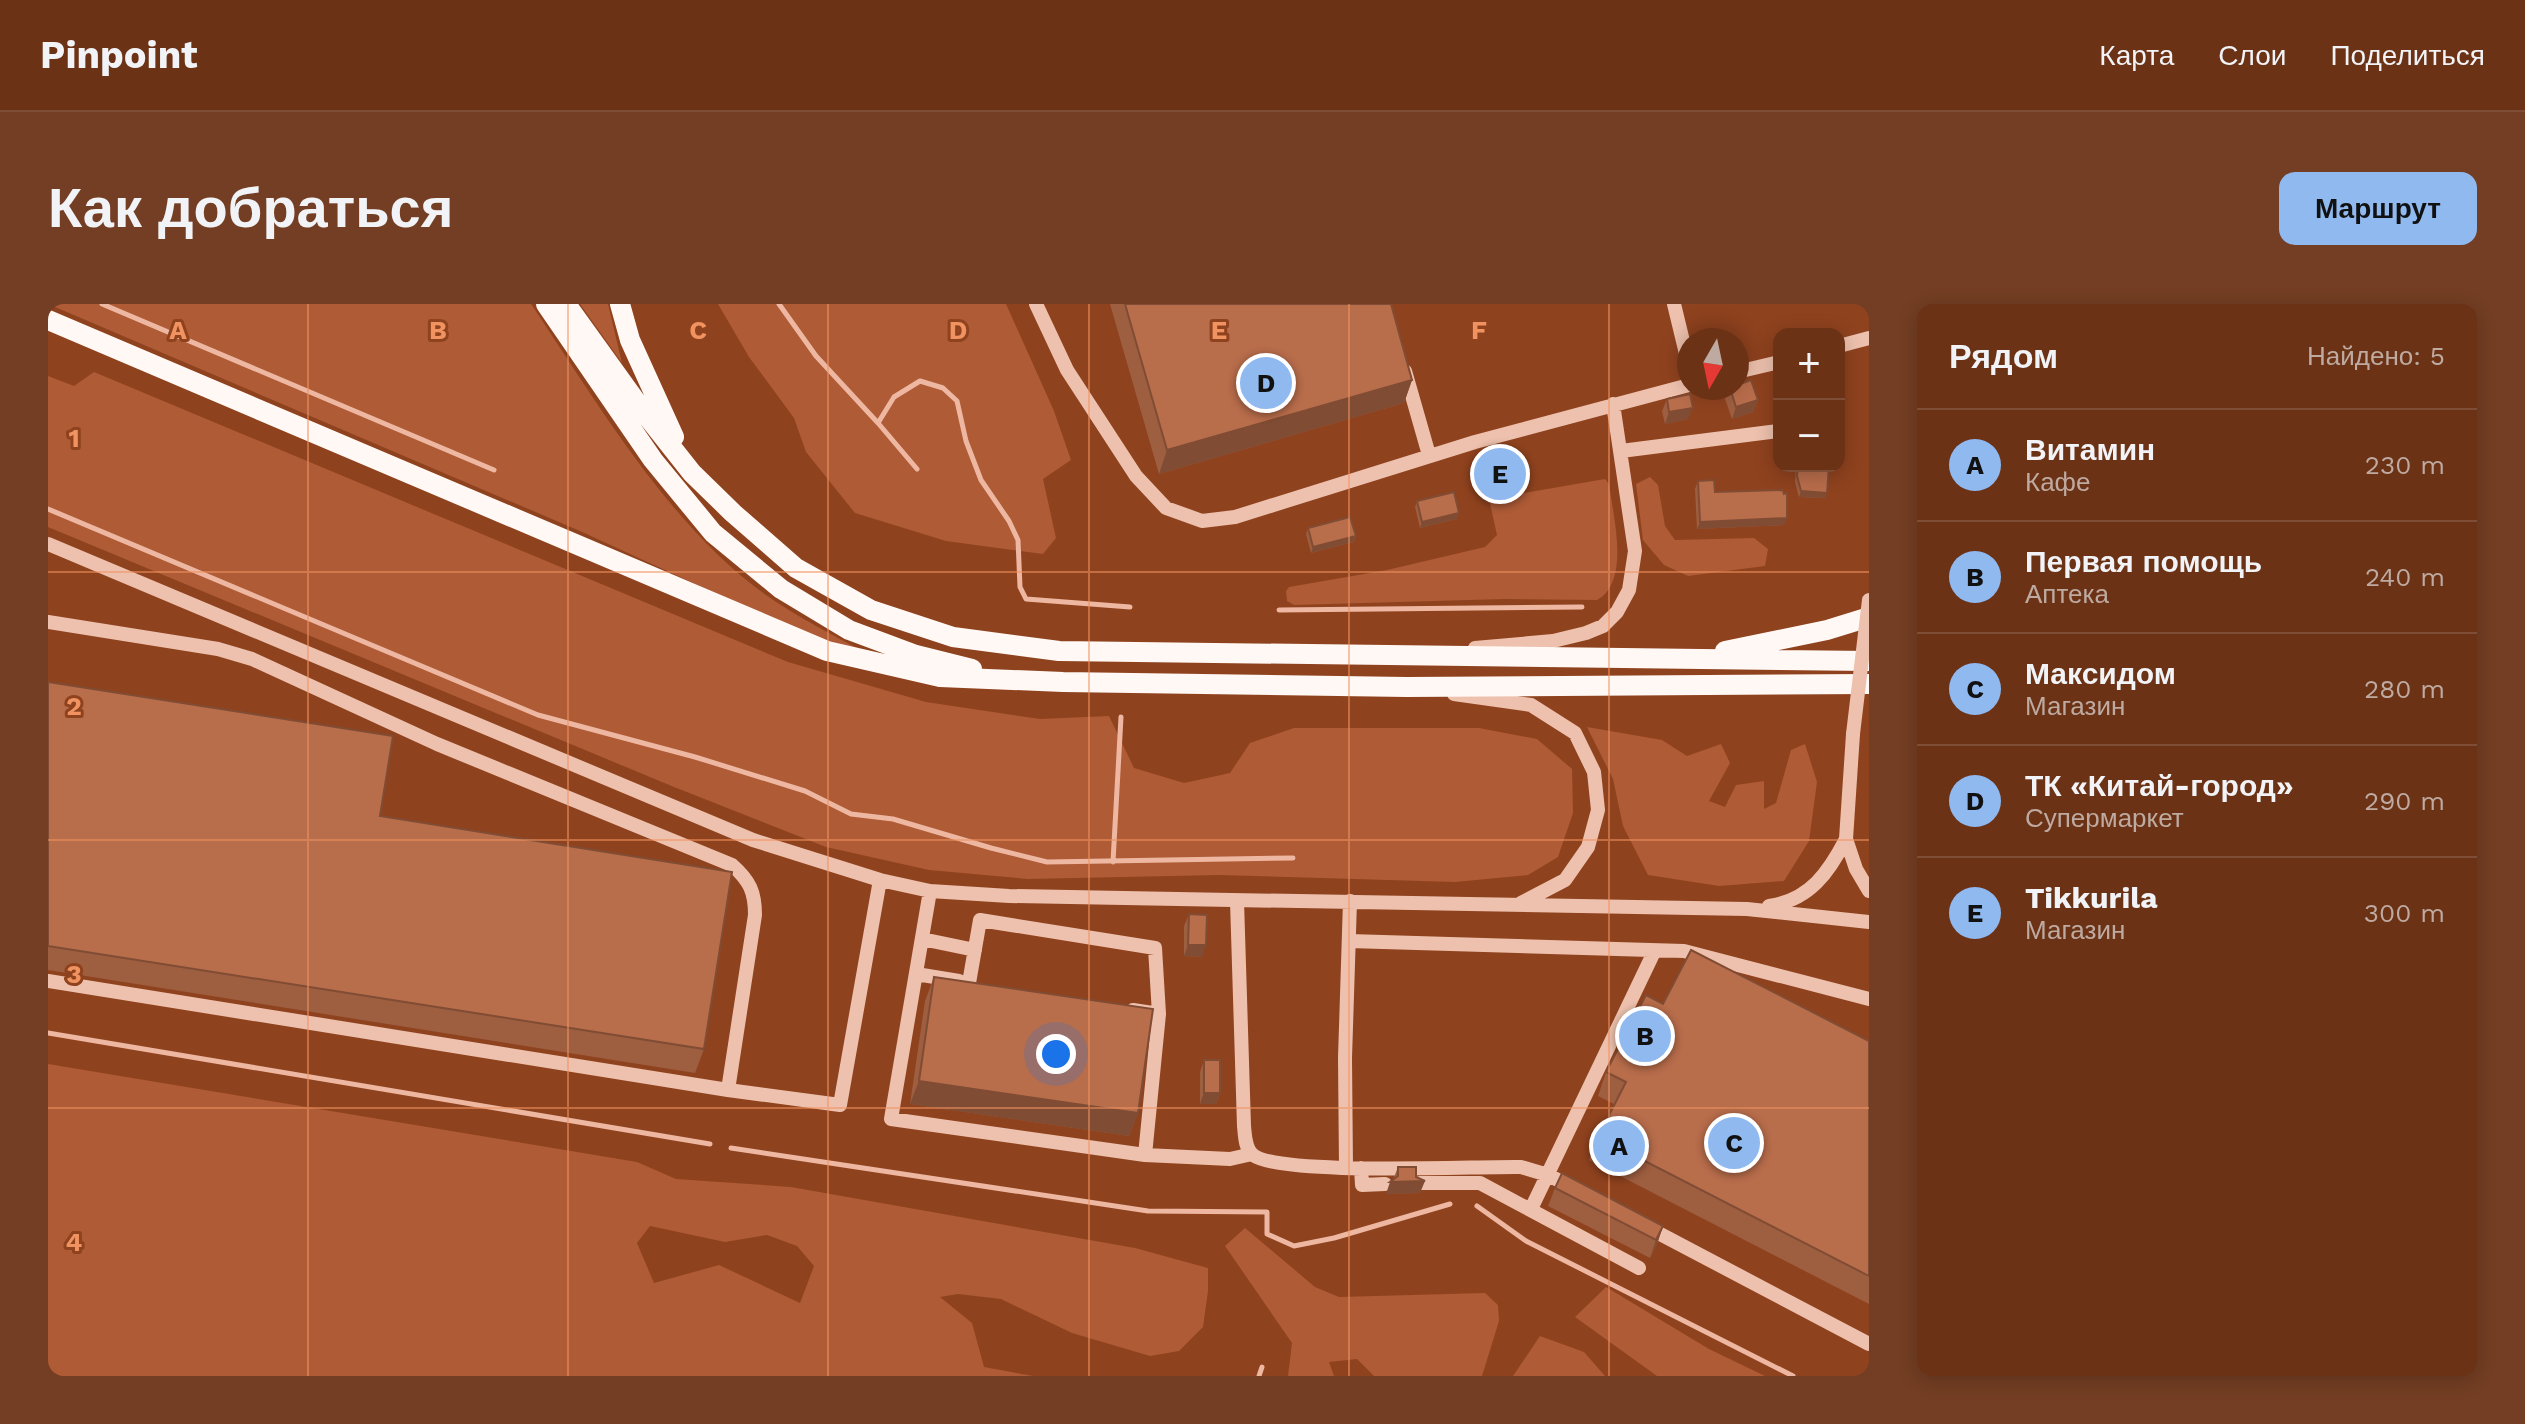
<!DOCTYPE html>
<html lang="ru">
<meta charset="utf-8">
<style>
:root{--surface:#6b3216;--page:#733e23;--text:#f1f3f6;--muted:#beaaa1;--line:#7e4d35;--accent:#90b9f0}
body{margin:0;font-family:"Work Sans",sans-serif;background:var(--page);color:var(--text)}
.controls{position:absolute;right:24px;top:24px;display:grid;overflow:hidden;border-radius:16px;box-shadow:0 4px 20px #0003}
.controls button{width:72px;height:72px;display:grid;place-items:center;padding:0;border:0;border-bottom:2px solid var(--line);background:var(--surface);color:var(--text);font:40px sans-serif}
.compass{position:absolute;left:1629px;top:24px;width:72px;height:72px;border-radius:50%;background:var(--surface);box-shadow:0 4px 20px #0003;rotate:189deg}
.you{position:absolute;left:1008px;top:750px;width:28px;height:28px;margin:-20px;border:6px solid #fff;border-radius:50%;background:#1a73e8;box-shadow:0 0 0 12px #1a73e833}
.badge{display:grid;place-items:center;width:52px;height:52px;border-radius:50%;background:var(--accent);color:#111;font-size:26px;font-weight:700}
.pin{position:absolute;translate:-50% -50%;border:4px solid #fff;box-shadow:0 2px 8px #0006}
.list{margin:0;padding:0;list-style:none}
h2{display:flex;justify-content:space-between;align-items:center;height:104px;margin:0;padding:0 32px;font-size:34px}
h2 small{font-size:26px;font-weight:400;color:var(--muted)}
.list li{display:grid;grid-template-columns:52px 1fr auto;gap:24px;align-items:center;box-sizing:border-box;height:112px;padding:0 32px;border-top:2px solid var(--line)}
.list b{display:block;font-size:30px;white-space:nowrap}
.list p{margin:0;font-size:26px;white-space:nowrap;color:var(--muted)}
.list em{font-size:26px;font-style:normal;color:var(--muted)}
.map{position:relative;flex:none;width:1821px;height:1072px;overflow:hidden;border-radius:16px}
header{display:flex;align-items:center;gap:48px;box-sizing:border-box;height:112px;padding:0 40px;background:var(--surface);border-bottom:2px solid var(--line)}
header strong{font-size:38px}
nav{display:flex;gap:44px;margin-inline-start:auto;font-size:28px}
.intro{display:flex;align-items:center;justify-content:space-between;box-sizing:border-box;height:192px;padding:0 48px}
h1{margin:0;font-size:56px}
.button{padding:20px 36px;border-radius:16px;background:var(--accent);color:#111;font-size:28px;font-weight:700}
main{display:flex;gap:48px;padding:0 48px}
aside{flex:1;background:var(--surface);border-radius:16px;box-shadow:0 4px 20px #0003}
.map>svg:first-child{display:block}
</style>
<header>
<strong>Pinpoint</strong>
<nav><a>Карта</a><a>Слои</a><a>Поделиться</a></nav>
</header>
<div class="intro"><h1>Как добраться</h1><a class="button">Маршрут</a></div>
<main>
<div class="map">
<svg width="1821" height="1072" viewBox="0 0 1821 1072">
<rect width="100%" height="100%" fill="#8f421e"/>
<path fill="#ae5b36" fill-rule="evenodd" d="M0,0H483C549,98 621,222 718,291C749,313 785,331 818,349L780,338L730,318L532,227Z
M532,0H560L574,59Z
M670,0H958L1006,107L1023,156L995,175L1008,234L995,250L898,237L807,209L758,148L746,114L701,53Z
M46,68L740,358L878,398L992,415L1061,412L1086,464L1136,479L1182,469L1202,439L1246,424H1431L1489,435L1524,465L1525,509L1510,553L1480,571L1407,578L1171,571L980,575L881,566L778,543L626,483L0,223V72L26,82Z
M1602,173L1610,181L1617,222L1627,236L1706,234L1720,245L1717,262L1640,272L1616,261L1595,236L1588,180Z
M1557,175L1561,180C1565,212 1583,277 1549,296L1457,295L1246,301L1239,297L1238,287L1241,283L1339,266L1437,243L1449,231L1441,195Z
M1539,423L1614,436L1639,452L1673,440L1682,459L1661,497L1677,503L1688,481L1716,477V505L1728,499L1743,446L1757,440L1769,478L1761,537L1736,577L1671,582L1600,571L1575,522L1565,475Z
M0,760L589,858L628,875L743,883L1087,944L1160,964V987L1155,1023L1131,1047L1102,1052L1024,1029L953,995L910,990L892,993L924,1019L936,1063L985,1072H0ZM602,922L677,938L719,931L749,942L766,962L752,999L671,961L606,979L589,939Z
M1197,924L1267,983L1291,993L1437,989L1450,1001L1451,1017L1434,1072H1326L1309,1055L1281,1058L1286,1072H1240L1244,1039L1177,942Z
M1558,983L1661,1045L1717,1072H1609L1527,1013Z
M1492,1032L1536,1048L1557,1072H1465Z"/>
<g fill="none" stroke-linecap="round" stroke-linejoin="round">
<path stroke="#eeb7a1" stroke-width="5" d="M54,0L446,166
M731,0L768,52L830,119L846,93L872,77L895,84L909,97L918,137L933,176L961,217L970,236L972,283L978,295L1082,303
M830,119L869,165
M0,205L490,411L647,453L757,487L803,510L845,515L943,544L999,558L1245,554
M1231,306L1534,303
M1065,558L1073,413
M0,729L662,840
M683,844L1100,907L1219,908V930L1246,942L1286,934L1402,900
M1429,902L1478,937L1745,1072
M1211,1072L1214,1063"/>
<path stroke="#edc1ad" stroke-width="14" d="M988,0L1019,66L1088,172L1118,204L1154,217L1187,213L1427,138L1641,81
M1626,0L1641,62
M1791,42L1821,34
M1357,67L1381,151
M1689,68L1731,58
M1573,147L1730,127
M0,240L705,536L832,576L882,587L961,592L1699,605L1821,618
M0,318L170,345L204,355L389,440L684,561C702,577 707,588 707,611L680,786L0,677
M1427,344L1505,337L1538,329L1555,322L1569,308L1581,286L1587,247L1565,100
M1406,390L1483,401L1527,429L1546,468L1550,506L1540,543L1517,576L1473,599
M1805,430L1798,535L1808,565L1821,587
M882,587L843,815L1097,851L1182,855L1204,850
M1189,597L1196,822C1197,832 1197,845 1205,851C1233,872 1427,862 1473,863L1500,871L1526,884
M1721,602C1762,596 1781,568 1798,535
M874,635L927,646
M1301,637L1636,647L1821,695
M868,670L911,677
M921,679L932,616L1107,644L1111,710
M1085,706L1111,710L1097,851
M680,786L792,801L832,576
M1298,864L1297,754L1302,597
M1313,864L1314,881L1337,880
M1372,879H1432L1591,964
M1483,905L1606,648
M1597,922L1821,1040"/>
<path stroke="#fff8f4" stroke-width="20" d="M498,0L605,156L665,229L733,285L801,326L868,351L924,365
M518,0L595,107L644,169L685,209L748,264L823,306L905,333L1011,347L1821,357
M572,0L582,36L626,133
M0,16L779,347L892,373L1015,378L1359,383L1821,380
M1677,347L1779,326L1821,313"/>
<path stroke="#edc1ad" stroke-width="14" d="M1805,430L1821,296"/>
</g>
<path fill="#9e5e40" d="M1062,0H1343L1364,76L1356,99L1111,170Z
M1731,77V103H1730L1726,89Z
M1681,84H1689L1710,96L1705,108L1684,115L1677,95Z
M1619,95L1640,115L1617,120L1614,107Z
M1440,158L1468,168L1465,174L1441,179L1438,164Z
M1748,162H1781L1777,194L1751,193L1747,178Z
M1650,177L1667,188L1736,221L1649,225L1647,185Z
M1369,197L1409,215L1372,224L1367,203Z
M1260,224L1308,232L1306,238L1263,249L1258,230Z
M0,378L332,512L656,745L647,769L0,666Z
M1141,610L1154,653L1136,652V622Z
M886,673L1090,809L1081,832L862,800L877,697Z
M1615,700L1821,737V1000L1541,856L1550,833L1566,800L1550,792L1558,768Z
M1156,756L1172,789L1168,800H1152V768Z
M1350,863L1368,873L1372,889L1338,890L1345,876Z
M1507,884L1615,922L1609,940L1602,954L1500,902Z"/>
<path fill="#814c34" d="M1364,76L1356,99L1111,170L1119,146Z
M1710,96L1705,108L1684,115L1688,103Z
M1645,104L1640,115L1617,120L1621,108Z
M1468,168L1465,174L1441,179L1443,173Z
M1753,187L1779,189L1777,194L1751,193Z
M1411,209L1409,215L1372,224L1374,218Z
M1739,214L1736,221L1649,225L1652,218Z
M1308,232L1306,238L1263,249L1265,243Z
M1140,641H1158L1154,653L1136,652Z
M871,777L1090,809L1081,832L862,800Z
M1156,789H1172L1168,800H1152Z
M1377,877L1372,889L1338,890L1342,878Z
M1615,922L1609,940L1602,954L1608,936Z"/>
<path fill="#b86d4b" stroke="#814c34" stroke-width="2" d="M1077,0H1343L1364,76L1119,146Z
M1703,76L1710,96L1688,103L1682,84H1689V81Z
M1642,90L1645,104L1621,108L1619,95Z
M1465,153L1468,168L1443,173L1440,158Z
M1750,162H1781L1779,189L1753,187L1749,172Z
M1666,176L1667,188L1735,186L1736,190L1739,189V214L1652,218L1650,177Z
M1406,188L1411,209L1374,218L1369,197Z
M1302,213L1308,232L1265,243L1260,224Z
M0,378L345,432L332,512L684,568L656,745L0,642Z
M1141,610L1159,611L1158,641H1140Z
M1643,646L1821,737V972L1550,833L1578,778L1558,768L1598,691L1615,700Z
M886,673L1105,705L1090,809L871,777Z
M1156,756H1172V789H1156Z
M1350,863H1368V873L1377,877L1342,878L1350,872Z
M1514,869L1615,922L1608,936L1507,884Z"/>
<path fill="none" stroke="#f09361" stroke-width="2" stroke-opacity="0.55" d="M260,0V1072M520,0V1072M780,0V1072M1041,0V1072M1301,0V1072M1561,0V1072M0,268H1821M0,536H1821M0,804H1821"/>
<g font-size="26" text-anchor="middle" font-weight="bold" fill="#f09361" stroke="#8f421e" stroke-width="6" stroke-linejoin="round" paint-order="stroke">
<text x="130" y="35">A</text>
<text x="390" y="35">B</text>
<text x="650" y="35">C</text>
<text x="910" y="35">D</text>
<text x="1171" y="35">E</text>
<text x="1431" y="35">F</text>
<text x="26" y="143">1</text>
<text x="26" y="411">2</text>
<text x="26" y="679">3</text>
<text x="26" y="947">4</text>
</g>
</svg>
<div class="controls">
<button>+</button>
<button>−</button>
</div>
<svg class="compass" viewBox="-18 -18 36 36"><path d="M0-13l5 13h-10z" fill="#e53935"/><path d="M0 13l5-13h-10z" fill="#beaaa1"/></svg>
<div class="you"></div>
<div class="pin badge" style="left:1571px;top:842px">A</div>
<div class="pin badge" style="left:1597px;top:732px">B</div>
<div class="pin badge" style="left:1686px;top:839px">C</div>
<div class="pin badge" style="left:1218px;top:79px">D</div>
<div class="pin badge" style="left:1452px;top:170px">E</div>
</div>
<aside>
<h2>Рядом<small>Найдено: 5</small></h2>
<ul class="list">
<li><span class="badge">A</span><div><b>Витамин</b><p>Кафе</p></div><em>230 m</em></li>
<li><span class="badge">B</span><div><b>Первая помощь</b><p>Аптека</p></div><em>240 m</em></li>
<li><span class="badge">C</span><div><b>Максидом</b><p>Магазин</p></div><em>280 m</em></li>
<li><span class="badge">D</span><div><b>ТК «Китай-город»</b><p>Супермаркет</p></div><em>290 m</em></li>
<li><span class="badge">E</span><div><b>Tikkurila</b><p>Магазин</p></div><em>300 m</em></li>
</ul>
</aside>
</main>
